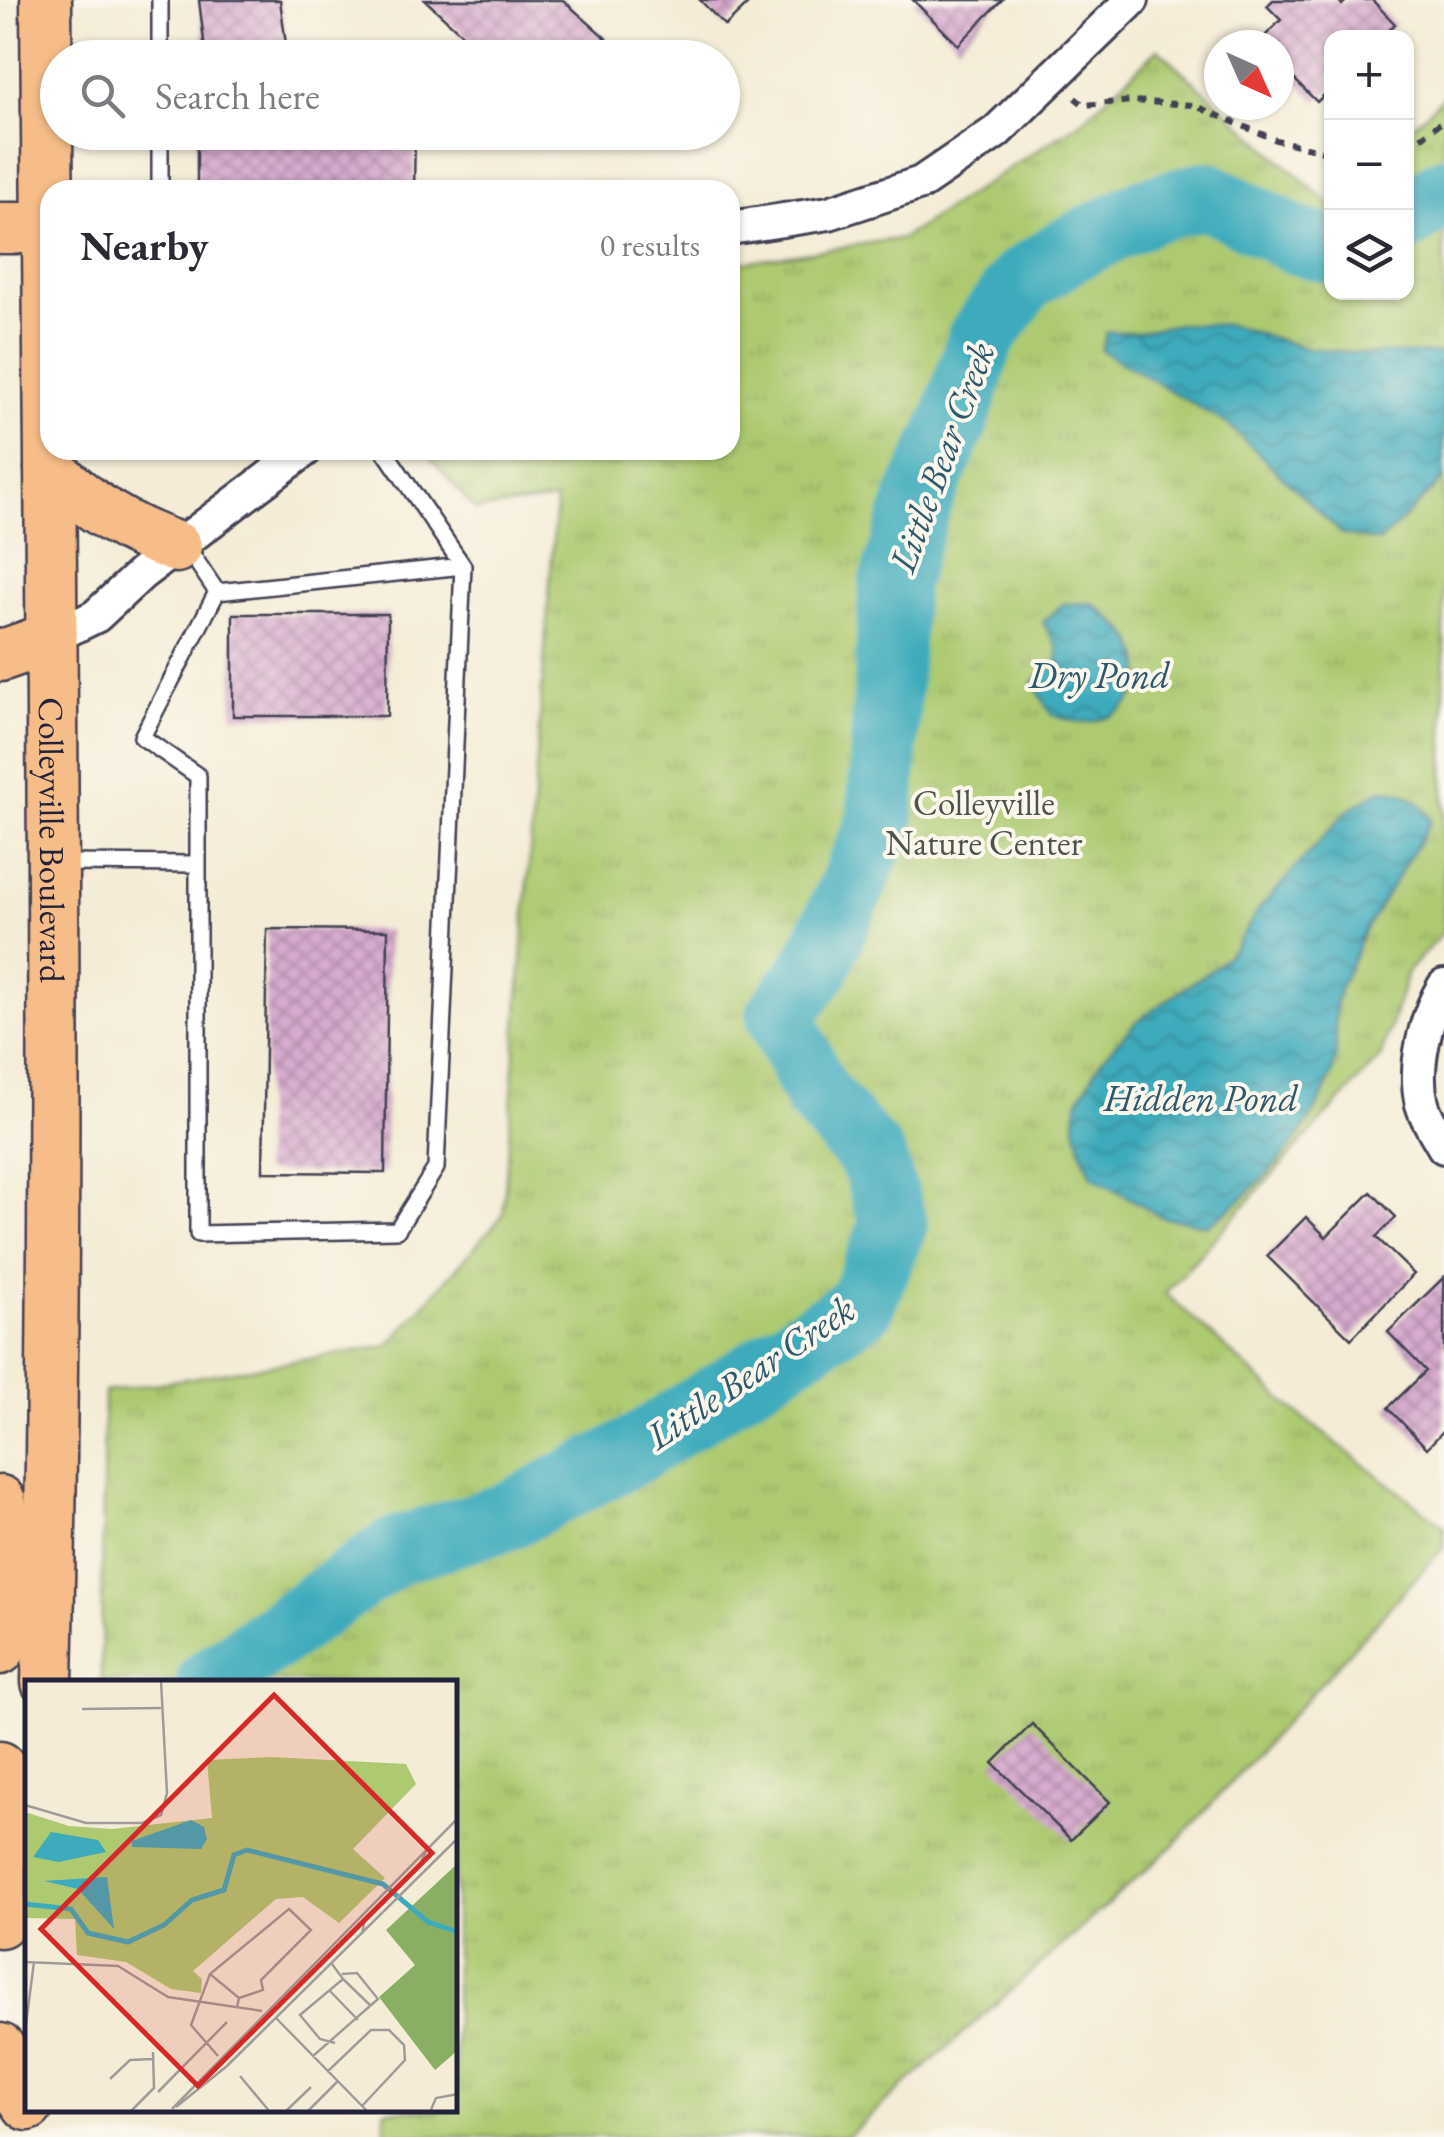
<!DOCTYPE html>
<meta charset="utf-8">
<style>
:root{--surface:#fff;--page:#f2f2f3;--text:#2b2b33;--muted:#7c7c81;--line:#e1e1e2}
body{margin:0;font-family:"EB Garamond",serif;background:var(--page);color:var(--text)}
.controls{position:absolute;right:30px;top:30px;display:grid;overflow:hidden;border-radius:20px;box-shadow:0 2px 8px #0004}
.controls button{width:90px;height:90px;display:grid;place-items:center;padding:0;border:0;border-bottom:2px solid var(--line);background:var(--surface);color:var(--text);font:50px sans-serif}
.compass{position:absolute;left:1204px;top:30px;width:90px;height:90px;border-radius:50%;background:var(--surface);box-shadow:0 2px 8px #0004;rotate:135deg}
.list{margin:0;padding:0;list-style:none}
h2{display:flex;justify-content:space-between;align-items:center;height:130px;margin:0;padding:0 40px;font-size:42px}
h2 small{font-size:32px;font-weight:400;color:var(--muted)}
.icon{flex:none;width:55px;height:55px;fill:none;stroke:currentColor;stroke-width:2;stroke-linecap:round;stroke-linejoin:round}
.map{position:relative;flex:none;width:1444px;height:2137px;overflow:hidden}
.search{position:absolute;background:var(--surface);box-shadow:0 2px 8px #0004;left:40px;top:40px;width:700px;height:110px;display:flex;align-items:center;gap:25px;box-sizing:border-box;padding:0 35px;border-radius:55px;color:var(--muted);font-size:38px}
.panel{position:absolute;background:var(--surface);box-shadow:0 2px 8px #0004;left:40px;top:180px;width:700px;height:280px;border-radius:30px}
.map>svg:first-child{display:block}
</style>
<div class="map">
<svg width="1444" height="2137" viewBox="0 0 1444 2137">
<defs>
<pattern id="park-tufts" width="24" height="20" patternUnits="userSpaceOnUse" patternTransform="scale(2.5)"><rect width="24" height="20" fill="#adca71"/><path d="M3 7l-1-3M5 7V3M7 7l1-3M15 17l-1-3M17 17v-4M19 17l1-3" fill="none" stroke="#95ad63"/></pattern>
<pattern id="water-waves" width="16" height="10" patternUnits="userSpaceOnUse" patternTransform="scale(2.5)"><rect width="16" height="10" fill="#3eabbc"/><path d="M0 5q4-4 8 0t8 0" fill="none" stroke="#348b9a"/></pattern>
<pattern id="building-cross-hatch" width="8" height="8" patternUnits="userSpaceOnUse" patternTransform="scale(2.5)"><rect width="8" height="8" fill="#d8accf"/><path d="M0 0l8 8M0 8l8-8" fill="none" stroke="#af8ca9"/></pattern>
</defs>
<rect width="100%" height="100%" fill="#fbf7ec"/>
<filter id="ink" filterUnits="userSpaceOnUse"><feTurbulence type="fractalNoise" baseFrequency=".01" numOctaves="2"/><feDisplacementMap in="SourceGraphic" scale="20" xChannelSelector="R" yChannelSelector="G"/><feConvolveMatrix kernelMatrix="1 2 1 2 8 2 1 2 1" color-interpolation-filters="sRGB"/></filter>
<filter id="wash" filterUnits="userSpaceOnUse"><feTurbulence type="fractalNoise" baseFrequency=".0048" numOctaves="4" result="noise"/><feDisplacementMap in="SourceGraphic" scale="40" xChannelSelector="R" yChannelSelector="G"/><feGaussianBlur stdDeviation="2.25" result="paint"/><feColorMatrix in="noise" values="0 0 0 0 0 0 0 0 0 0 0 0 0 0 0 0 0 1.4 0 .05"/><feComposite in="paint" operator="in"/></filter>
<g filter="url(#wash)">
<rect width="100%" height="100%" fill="#f4ecd6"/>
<path fill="url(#park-tufts)" stroke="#687656" stroke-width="2.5" d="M1158,49L1329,204L1331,203L1332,292H1406L1407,131L1444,96V931L1408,971L1381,1056L1165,1293L1297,1413L1444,1526V1547L1175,1844L847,2137H385V2110H455V1682H101L104,1392L388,1346L503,1215L556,500L475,510L424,450H730V264L903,238L1083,120Z"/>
<path fill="url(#water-waves)" stroke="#30667c" stroke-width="2.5" d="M1178,324L1231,325L1306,348L1367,354L1444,353V478L1380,542L1342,534L1229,425L1101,350L1107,332H1139Z
M1093,603C1105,614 1125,627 1133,641C1156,683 1128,721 1083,722C1073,722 1062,717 1052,715L1033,683L1044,671L1058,667V648L1043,622L1063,604Z
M1382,789C1404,791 1423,799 1431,821L1359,941C1356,961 1345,972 1339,990C1332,1011 1337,1031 1336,1051C1332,1112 1257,1194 1207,1225L1162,1217L1092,1176L1082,1152L1075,1124L1079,1099L1102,1059L1136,1022L1215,967L1235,948L1258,910L1346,812Z"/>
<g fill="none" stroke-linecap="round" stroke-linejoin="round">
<path stroke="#3eabbc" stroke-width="68" d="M1406,218L1444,191
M210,1682L395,1551L506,1517L635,1450L860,1307L894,1224L872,1157L816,1094L780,1016L816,968L880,823L893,582L920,498L955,421L981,338L1023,280L1069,250L1149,210L1206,195L1300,242L1332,250"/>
</g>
<g id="blocks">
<path fill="url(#building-cross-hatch)" d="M199,0H280L287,52L206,58Z
M425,0H563L618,49L610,58H488Z
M700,0H752L725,26Z
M913,0H1002L958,45Z
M1273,0H1338L1342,5L1347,0H1372L1395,24L1381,38H1332V87L1317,102L1279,64V45L1258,43L1281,20L1267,6Z
M197,132H415L414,190H197Z
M233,614H388L387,716H233Z
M267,929L388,930L385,1173L263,1172Z
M1371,1192L1396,1217L1376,1237L1414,1274L1351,1339L1267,1256L1306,1217L1326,1237Z
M1444,1277V1430L1427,1448L1388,1408L1426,1371L1388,1332Z
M1032,1724L1110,1802L1071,1840L993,1763Z"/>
</g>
</g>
<g filter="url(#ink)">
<use href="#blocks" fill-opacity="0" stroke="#424052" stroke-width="2.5"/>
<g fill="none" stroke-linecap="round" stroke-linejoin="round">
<defs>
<path id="lane" d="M160,58V0
M160,190V132
M186,546L217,592L142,737L198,776V1234L397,1230L436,1168L463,566L384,450
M217,592L463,566
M62,863L198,864"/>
<path id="street" d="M730,228L829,213L921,183L996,132L1132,0
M51,638L96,616L141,574L305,450
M1444,986C1425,1017 1413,1069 1422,1104C1426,1119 1437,1134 1444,1147"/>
<g id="primary">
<path id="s1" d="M46,0C50,561 60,1121 47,1682"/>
<path d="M0,228H48"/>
<path d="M50,469C87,506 127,530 176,547"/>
<path d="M0,656L51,638"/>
<path d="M0,1501L6,1532L0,1649"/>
<path d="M0,1767V1922"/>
<path d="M0,2049L2,2068L28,2105"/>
</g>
</defs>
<use href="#lane" stroke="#424052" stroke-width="20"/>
<use href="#street" stroke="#424052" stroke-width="38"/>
<use href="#primary" stroke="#424052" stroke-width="55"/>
<path stroke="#424052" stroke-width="6" stroke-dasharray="8 8" stroke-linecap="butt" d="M1075,98L1084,105L1131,101L1193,105L1276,140L1332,153
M1406,142L1418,140L1444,120"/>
<use href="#lane" stroke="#fff" stroke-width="15"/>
<use href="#street" stroke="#fff" stroke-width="32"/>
<use href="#primary" stroke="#f7bd88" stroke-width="50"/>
</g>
</g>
<g text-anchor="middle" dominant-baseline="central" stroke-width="8" stroke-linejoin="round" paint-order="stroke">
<g font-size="35" fill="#4c544b" stroke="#fbf7ec">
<text x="984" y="802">Colleyville<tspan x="984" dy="40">Nature Center</tspan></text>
</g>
<g font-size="35" fill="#22223b" stroke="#fbf7ec">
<text stroke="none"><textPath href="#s1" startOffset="840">Colleyville Boulevard</textPath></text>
</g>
<g font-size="38" font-style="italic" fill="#2d596f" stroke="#fbf7ec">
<text transform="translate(941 457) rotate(-70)">Little Bear Creek</text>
<text x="1099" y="674">Dry Pond</text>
<text x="1201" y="1097">Hidden Pond</text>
<text transform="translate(750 1372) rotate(-34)">Little Bear Creek</text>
</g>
</g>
<g transform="translate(25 1680)">
<rect width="432" height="432" fill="#f4ecd6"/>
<path d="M432,184V371L410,390L354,317L390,285L361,250Z" fill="#8aae63"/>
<path d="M246,77L381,84L391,104L328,169L360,198L314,243L278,217L251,219L168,291L177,299L176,313L146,309L101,282L52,275L50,239L0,238V132L44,146L87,149L187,138L182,80Z" fill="#adca71"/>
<path d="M166,140L179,147L182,159L176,169L107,167V161ZM26,152L73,160L81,172L34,182L8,177ZM82,197L89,249L53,209L19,201Z" fill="#3eabbc"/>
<path fill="none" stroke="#3eabbc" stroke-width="5" d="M0,224L46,229L63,253L103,262L139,245L167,220L199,210L209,175L222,170L358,204L403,242L433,252"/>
<path fill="none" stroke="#a09b98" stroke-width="2.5" d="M57,29L136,28M0,125L61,143H117L136,135L142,113L136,1M337,254L340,239L395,185L401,171M0,282L93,286L143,317L237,331M307,284L318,299L275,335L295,359L310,363M185,294L214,318M318,299L346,326M304,310L333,340M251,338L343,432M0,352L9,282M193,376L166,345L185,294L264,229L286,250L236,300L238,310L214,318L212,327M288,376L353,319L332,293L317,294M302,392L346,350H364L379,365L380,380L337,426M215,396L245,432M85,399L105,380L128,379M133,412L202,342M151,427L202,386L433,158M147,429L433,138M105,432L129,408L128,372M260,432L286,407M282,432L312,402M405,432L411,418L433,414"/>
<path fill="#d62828" fill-opacity="0.15" stroke="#d62828" stroke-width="5" d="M249,15L407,173L173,406L16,249Z"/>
<rect width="432" height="432" fill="none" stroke="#22223b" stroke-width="5"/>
</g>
</svg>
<div class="controls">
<button>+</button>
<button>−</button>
<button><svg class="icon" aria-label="layers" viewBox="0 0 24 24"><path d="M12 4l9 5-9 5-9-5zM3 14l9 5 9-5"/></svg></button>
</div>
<svg class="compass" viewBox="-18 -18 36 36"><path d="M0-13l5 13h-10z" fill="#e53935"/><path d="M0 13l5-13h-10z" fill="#7c7c81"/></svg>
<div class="search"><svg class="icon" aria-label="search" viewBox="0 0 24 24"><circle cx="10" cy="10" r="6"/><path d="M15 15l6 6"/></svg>Search here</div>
<section class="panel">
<h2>Nearby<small>0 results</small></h2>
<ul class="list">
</ul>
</section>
</div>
